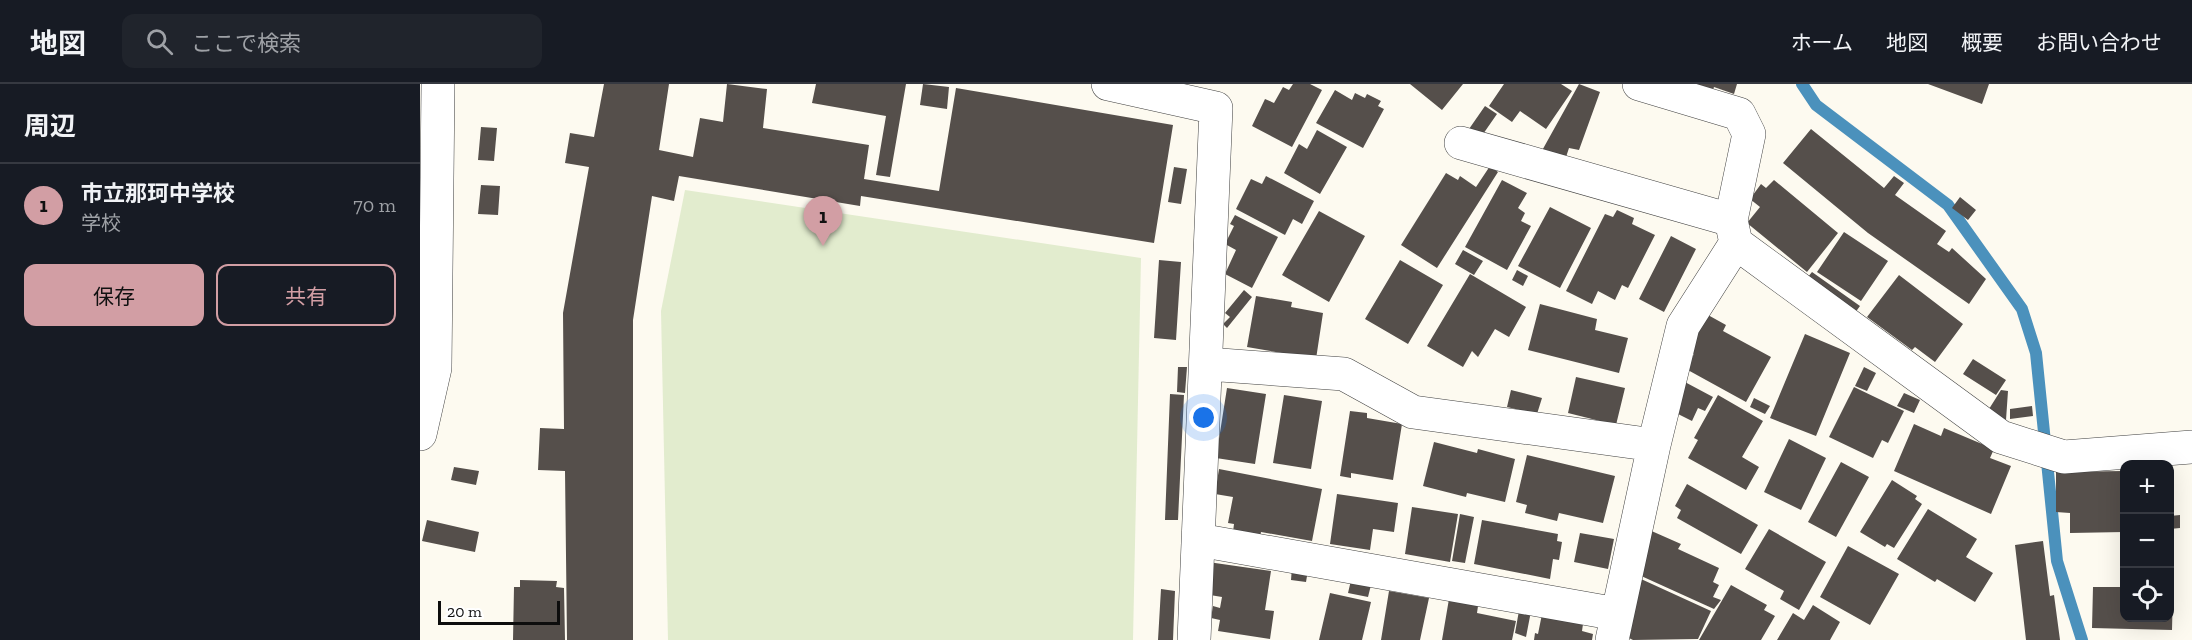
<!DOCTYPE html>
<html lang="ja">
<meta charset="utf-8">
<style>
:root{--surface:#171b24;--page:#20242c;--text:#f1f3f6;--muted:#9ea1a6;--line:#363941;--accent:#d29ea4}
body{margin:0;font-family:"Zilla Slab","Noto Sans JP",serif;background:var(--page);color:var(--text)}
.controls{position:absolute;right:18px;bottom:18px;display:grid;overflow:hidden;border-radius:12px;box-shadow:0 6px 24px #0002}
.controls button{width:54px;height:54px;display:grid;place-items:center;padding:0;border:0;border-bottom:2px solid var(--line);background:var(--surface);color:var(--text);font:30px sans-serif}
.scale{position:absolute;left:18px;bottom:15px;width:122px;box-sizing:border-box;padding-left:6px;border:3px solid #0d0d0d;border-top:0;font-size:16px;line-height:21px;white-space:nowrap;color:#0d0d0d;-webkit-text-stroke:4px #fff;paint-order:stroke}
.you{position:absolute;left:784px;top:334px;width:21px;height:21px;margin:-15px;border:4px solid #fff;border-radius:50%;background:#1a73e8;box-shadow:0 0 0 9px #1a73e833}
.badge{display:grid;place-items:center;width:39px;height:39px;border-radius:50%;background:var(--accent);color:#111;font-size:20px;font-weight:700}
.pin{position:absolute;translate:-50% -50px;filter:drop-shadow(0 2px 3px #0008)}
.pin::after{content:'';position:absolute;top:32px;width:21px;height:18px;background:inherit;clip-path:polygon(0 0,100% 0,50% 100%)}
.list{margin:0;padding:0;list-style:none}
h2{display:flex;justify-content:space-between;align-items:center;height:78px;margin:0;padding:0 24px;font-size:26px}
h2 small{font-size:20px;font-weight:400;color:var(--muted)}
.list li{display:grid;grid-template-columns:39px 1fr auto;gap:18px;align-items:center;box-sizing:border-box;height:84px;padding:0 24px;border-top:2px solid var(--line)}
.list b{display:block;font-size:22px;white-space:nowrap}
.list p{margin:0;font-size:20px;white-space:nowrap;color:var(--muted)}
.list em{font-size:20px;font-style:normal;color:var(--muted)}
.actions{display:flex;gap:12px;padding:18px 24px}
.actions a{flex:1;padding:14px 0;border:2px solid var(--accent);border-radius:12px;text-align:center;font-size:21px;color:var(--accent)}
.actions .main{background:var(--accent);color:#111}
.icon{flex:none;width:33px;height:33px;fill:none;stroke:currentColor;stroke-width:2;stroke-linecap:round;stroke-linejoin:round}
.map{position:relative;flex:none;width:1772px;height:556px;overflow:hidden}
header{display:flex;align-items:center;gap:36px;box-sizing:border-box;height:84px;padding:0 30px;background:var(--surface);border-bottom:2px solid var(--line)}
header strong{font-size:28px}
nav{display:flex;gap:33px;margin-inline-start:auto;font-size:21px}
.search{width:420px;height:54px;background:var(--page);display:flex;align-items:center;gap:15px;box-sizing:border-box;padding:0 21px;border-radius:12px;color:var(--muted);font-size:22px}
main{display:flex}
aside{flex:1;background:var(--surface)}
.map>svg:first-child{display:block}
</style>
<header>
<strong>地図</strong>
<div class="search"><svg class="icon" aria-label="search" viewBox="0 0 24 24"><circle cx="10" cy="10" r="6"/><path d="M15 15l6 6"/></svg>ここで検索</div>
<nav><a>ホーム</a><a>地図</a><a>概要</a><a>お問い合わせ</a></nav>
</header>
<main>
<aside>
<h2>周辺<small></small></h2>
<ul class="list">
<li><span class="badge">1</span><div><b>市立那珂中学校</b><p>学校</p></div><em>70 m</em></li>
</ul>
<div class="actions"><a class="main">保存</a><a>共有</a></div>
</aside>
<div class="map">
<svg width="1772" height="556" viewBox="0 0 1772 556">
<rect width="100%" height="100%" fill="#fdfaf0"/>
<path fill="#e2ecce" d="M265,106L721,174L713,556H248L241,227Z"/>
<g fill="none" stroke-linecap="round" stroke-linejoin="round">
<path stroke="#4b91bc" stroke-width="12" d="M1382,0L1396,21L1528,121L1602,225L1616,269L1637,477L1662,556"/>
</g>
<path fill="#554f4b" d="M184,0H249L239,66L273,73L280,34L303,38L307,0L347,5L343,44L449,61L444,95L519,107L536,4L753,41L734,159L441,112L440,122L259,92L254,117L232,112L213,236V556H147L145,387L118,386L120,344L144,345L143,229L169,83L145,79L150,49L174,53Z
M396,0H486L470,93L456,91L466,32L392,19Z
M503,0L529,3L527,25L500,21Z
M873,0H890L902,6L872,63L832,42L845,15L854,19L863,3L869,6Z
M990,0H1043L1022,26Z
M1084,0H1141L1152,7L1126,45L1100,27L1092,38L1069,22Z
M1159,0L1180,8L1159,66L1149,64L1144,79L1119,72Z
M1239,0H1317L1314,10L1294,3L1288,19Z
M1508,0H1569L1562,20Z
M915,6L932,16L935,9L945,14L947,10L961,17L958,22L964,25L943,64L896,39Z
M1065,22L1077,30L1061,53L1049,45Z
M61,43L77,44L74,77L58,76Z
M1391,45L1464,104L1474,92L1484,99L1475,111L1526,147L1517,160L1529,168L1532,164L1566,195L1549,220L1448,149L1363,79Z
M897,46L927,63L900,110L864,89L879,60L887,65Z
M1070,82L1078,88L1017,184L981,161L1026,89L1038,96L1040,92L1056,103Z
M754,83L767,85L761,120L748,118Z
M846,92L894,117L882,140L873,135L865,151L816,125L831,95L842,100Z
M1082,96L1107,109L1098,124L1105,129L1101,137L1111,142L1087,186L1045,163Z
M1354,96L1418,149L1387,188L1327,139L1340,123L1330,115L1341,100L1346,104Z
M61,101L80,102L78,131L58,130Z
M1540,113L1556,126L1548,136L1532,124Z
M1130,123L1171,144L1140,204L1098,182Z
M1197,126L1214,134L1212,140L1235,151L1208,204L1202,201L1195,216L1178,207L1172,220L1146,207L1185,130L1193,133Z
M899,127L945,152L909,218L862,191Z
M815,131L858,153L832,204L805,190L816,166L805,160L814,142L810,140Z
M1424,148L1468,177L1441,217L1397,188Z
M1251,152L1276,165L1244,228L1219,215Z
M1043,166L1063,177L1054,191L1035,180Z
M739,176L761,178L756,256L734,254Z
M980,176L1023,201L988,260L945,235Z
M1097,186L1108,192L1103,202L1092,196Z
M1392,188L1440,222L1432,233L1384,198Z
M1050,190L1106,223L1089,253L1075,245L1058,273L1052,267L1043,283L1007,262Z
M1479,191L1543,240L1515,278L1495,263L1492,266L1447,233Z
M824,206L832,213L807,244L803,240L810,233L805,229Z
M836,212L872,218L871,223L903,229L896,275L827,263Z
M1120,220L1177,235L1175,246L1208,254L1199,289L1108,266Z
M1288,231L1306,241L1303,247L1351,273L1326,318L1266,285L1274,270L1268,267Z
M1385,250L1430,269L1396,352L1350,334Z
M1553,275L1586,296L1576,311L1543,290Z
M758,283H767L765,309L757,308Z
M1444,283L1456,289L1447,307L1435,302Z
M1156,293L1205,304L1196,341L1148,329Z
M1263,297L1293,313L1285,327L1278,324L1272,337L1250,326Z
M1434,303L1484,327L1468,359L1462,356L1453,374L1409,353Z
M807,304L846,310L835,380L796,374Z
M1091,306L1122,314L1117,330L1087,323Z
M1581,306L1588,307L1586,336L1569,325Z
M1484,309L1500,316L1494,329L1477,322Z
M750,310L764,311L758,436H745Z
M864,311L902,317L891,385L853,379Z
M1298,311L1343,337L1322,373L1339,383L1326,406L1268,374L1278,356L1274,354Z
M1334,314L1350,322L1345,330L1330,323Z
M1612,322L1613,332L1590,335V325Z
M930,327L947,329V334L982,340L973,396L931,389V394L920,392Z
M1494,340L1521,352L1524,344L1574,365L1570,374L1591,382L1571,430L1474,387Z
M1369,355L1406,374L1381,426L1344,408Z
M1014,358L1057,369L1058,365L1095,375L1085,418L1047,409L1046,413L1003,402Z
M1107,371L1195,392L1183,439L1139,429L1137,437L1105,429L1107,421L1096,418Z
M1421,378L1449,393L1416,453L1388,438Z
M34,383L59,387L56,401L31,396Z
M799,385L902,405L892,457L841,448L840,453L813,448L814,440L808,439L813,413L795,410Z
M1704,387V448L1650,449V429L1636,428V388Z
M1472,396L1497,412L1495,415L1502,420L1474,464L1467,460L1465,463L1440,448Z
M1267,400L1338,441L1321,470L1257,434L1261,426L1255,422Z
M917,410L978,419L974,448L953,445L950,466L910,460Z
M992,423L1038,430L1030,478L985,470Z
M1508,425L1557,455L1546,473L1573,489L1555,518L1517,495L1515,498L1477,475Z
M1040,430L1054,433L1045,479L1032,477Z
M1760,431V444L1750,445V432Z
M7,436L59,448L55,468L2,457Z
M1062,436L1138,450L1137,457L1142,458L1139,476L1133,475L1130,495L1054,480Z
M1227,445L1261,460L1258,465L1299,484L1293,498L1299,501L1293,513L1301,516L1294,525L1208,486Z
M1349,445L1406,478L1379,526L1360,515L1364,507L1325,485Z
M1160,449L1194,455L1188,485L1154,478Z
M1623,457L1630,512L1634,511L1640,556H1606L1595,461Z
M1428,462L1479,490L1450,541L1400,513Z
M788,478L851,487L845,526L854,527L850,555L798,547L800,536L791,534L793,522L800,524L802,513L784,510Z
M872,483L888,486L886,498L871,496Z
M932,492L952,497L948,513L928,509Z
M1221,495L1291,527L1278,555L1213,556L1203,551Z
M100,496L137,497L136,503L144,504L145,556H93L94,503H100Z
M1311,501L1347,521L1344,526L1355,532L1341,556H1279Z
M1673,503H1704V534H1750V504H1753L1752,546L1672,544Z
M741,505L755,507L753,556H738Z
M969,507L1009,514L1000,556H961Z
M910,509L951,518L942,556H899Z
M1030,509L1059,515L1057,529L1096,537L1092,556H1022Z
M1100,521L1112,522L1106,553L1095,549Z
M1393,521L1420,538L1410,556H1357L1373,529L1384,536Z
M1123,525L1163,540L1162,547L1173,550L1172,556H1114L1115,549L1118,550Z"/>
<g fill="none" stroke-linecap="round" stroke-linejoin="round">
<defs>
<path id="minor" d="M688,0L796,24L774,556
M1219,0L1319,30L1329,50L1311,136
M1041,59L1311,136L1316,159
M787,280L924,290L993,328L1234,361
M0,350L15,284L18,0
M779,456L1197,530
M1192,556L1234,361L1263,242L1316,159L1581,353L1644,373L1772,363"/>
</defs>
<use href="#minor" stroke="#404040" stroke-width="34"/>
<use href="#minor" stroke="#fff" stroke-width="33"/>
</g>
</svg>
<div class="controls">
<button>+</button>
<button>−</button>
<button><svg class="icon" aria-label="locate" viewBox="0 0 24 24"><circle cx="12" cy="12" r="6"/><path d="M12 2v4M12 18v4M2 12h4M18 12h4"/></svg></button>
</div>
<div class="scale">20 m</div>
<div class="you"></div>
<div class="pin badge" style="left:403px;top:162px">1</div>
</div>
</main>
